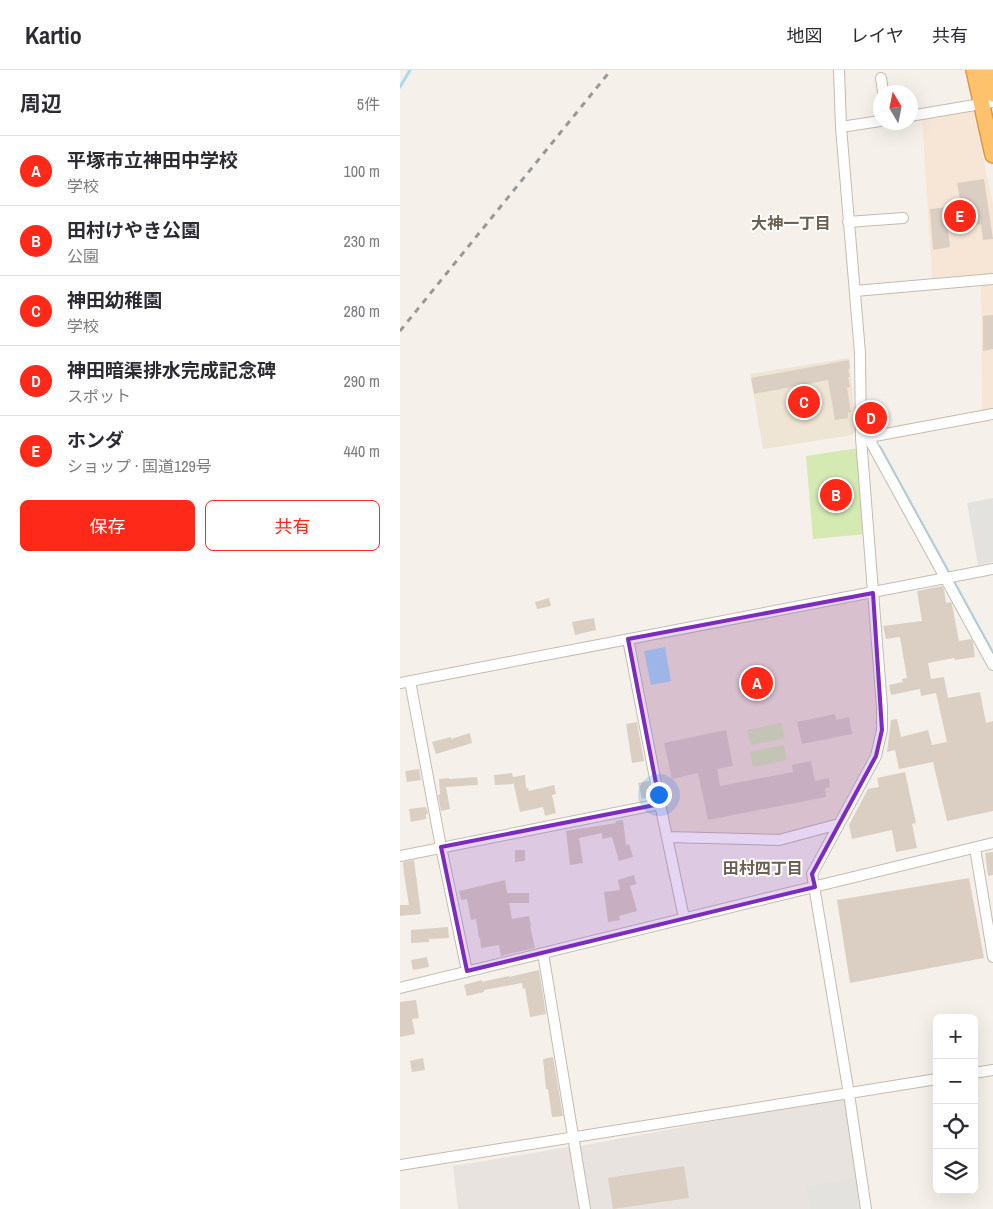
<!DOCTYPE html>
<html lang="ja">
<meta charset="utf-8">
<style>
:root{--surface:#fff;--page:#f2f2f3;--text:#2b2b33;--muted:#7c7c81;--line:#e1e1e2;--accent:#fe2919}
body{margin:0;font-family:"Archivo Narrow","Noto Sans JP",sans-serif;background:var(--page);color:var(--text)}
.controls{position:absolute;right:15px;bottom:15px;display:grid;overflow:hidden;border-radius:8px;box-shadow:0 5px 20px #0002}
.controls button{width:45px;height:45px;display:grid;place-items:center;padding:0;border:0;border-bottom:1px solid var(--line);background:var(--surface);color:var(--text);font:25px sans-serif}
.compass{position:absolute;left:473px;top:15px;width:45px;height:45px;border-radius:50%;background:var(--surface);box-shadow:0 5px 20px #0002;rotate:350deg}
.you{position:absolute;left:258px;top:724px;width:18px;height:18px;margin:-12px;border:4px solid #fff;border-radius:50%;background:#1a73e8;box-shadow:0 0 0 8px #1a73e833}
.badge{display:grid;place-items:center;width:32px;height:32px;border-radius:50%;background:var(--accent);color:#fff;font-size:16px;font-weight:700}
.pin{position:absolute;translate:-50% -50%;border:2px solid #fff;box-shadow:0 1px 5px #0006}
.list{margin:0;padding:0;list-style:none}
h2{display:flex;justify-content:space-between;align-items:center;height:65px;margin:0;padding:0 20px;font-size:21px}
h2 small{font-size:16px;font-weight:400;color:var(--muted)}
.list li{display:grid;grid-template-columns:32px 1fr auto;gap:15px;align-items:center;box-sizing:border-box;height:70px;padding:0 20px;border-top:1px solid var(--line)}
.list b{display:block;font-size:19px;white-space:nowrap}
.list p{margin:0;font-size:16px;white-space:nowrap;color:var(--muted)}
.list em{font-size:16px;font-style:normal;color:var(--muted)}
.actions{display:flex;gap:10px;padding:15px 20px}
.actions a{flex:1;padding:11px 0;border:1px solid var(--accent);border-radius:8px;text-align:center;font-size:18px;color:var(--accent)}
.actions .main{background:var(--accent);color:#fff}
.icon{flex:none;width:28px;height:28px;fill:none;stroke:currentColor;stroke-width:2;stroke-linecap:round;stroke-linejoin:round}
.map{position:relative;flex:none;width:593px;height:1139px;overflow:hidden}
header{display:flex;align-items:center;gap:30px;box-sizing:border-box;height:70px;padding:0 25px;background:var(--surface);border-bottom:1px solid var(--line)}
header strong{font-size:24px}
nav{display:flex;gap:28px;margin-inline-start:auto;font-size:18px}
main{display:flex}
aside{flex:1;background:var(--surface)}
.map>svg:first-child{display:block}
</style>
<header>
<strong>Kartio</strong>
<nav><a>地図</a><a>レイヤ</a><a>共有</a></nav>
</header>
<main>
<aside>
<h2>周辺<small>5件</small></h2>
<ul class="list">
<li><span class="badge">A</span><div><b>平塚市立神田中学校</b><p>学校</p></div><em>100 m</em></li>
<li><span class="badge">B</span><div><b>田村けやき公園</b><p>公園</p></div><em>230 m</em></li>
<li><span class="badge">C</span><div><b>神田幼稚園</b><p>学校</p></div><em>280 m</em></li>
<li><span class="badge">D</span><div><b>神田暗渠排水完成記念碑</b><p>スポット</p></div><em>290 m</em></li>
<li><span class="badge">E</span><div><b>ホンダ</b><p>ショップ · 国道129号</p></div><em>440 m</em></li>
</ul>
<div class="actions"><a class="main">保存</a><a>共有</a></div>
</aside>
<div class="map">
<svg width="593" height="1139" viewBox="0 0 593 1139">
<rect width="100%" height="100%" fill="#f5f1ea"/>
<path fill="#f7e6d6" d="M573,41L593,134V204L532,208L522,49Z
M593,215V339L582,342L581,216Z"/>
<path fill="#e8e3df" d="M444,1027L462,1139H191L180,1076Z
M169,1077L179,1139H58L53,1096Z"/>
<path fill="#efe5d4" d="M449,288L456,360L453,365L363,379L350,304Z
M465,529L468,531L477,651L476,665L473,678L433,752L390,764L367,766L272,764L268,759L233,576L236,572Z"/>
<path fill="#d5eab3" d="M459,378L467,464L413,469L406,386Z
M381,653L385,668L351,675L347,660Z
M384,675L387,690L353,697L350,682Z"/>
<path fill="#e4e2df" d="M593,428V492L578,495L567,433Z
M456,1108L461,1139H410L406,1116Z"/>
<path fill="#a7d9f2" d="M265,577L271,611L251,615L244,581Z"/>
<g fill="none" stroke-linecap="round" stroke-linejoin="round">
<path stroke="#a7d9f2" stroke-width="3" d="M0,17L10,0
M480,377L593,583"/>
</g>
<path fill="#dacfc2" d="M584,109L593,169L583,170L581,154L548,159L550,177L533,180L530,139L561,136L557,113Z
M593,245V279L583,281V246Z
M449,290L450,299H448L450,307H448L450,317L447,318L451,342L448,343V348L435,350L428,310L354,324L351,308Z
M542,516L544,519L546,533L551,532L552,534L559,571L571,569L573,572L575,587L555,590L554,588L528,593L531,609L544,607L548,628L580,622L586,653L593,651V741L547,751L533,692L499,699L495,680L487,682L491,650L497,649L501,667L528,660L532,675L547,672L536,623L521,626L520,619L491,625L489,615L503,612L502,609L507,608L500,567L486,569L483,556L522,551L517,521Z
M149,528L151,536L137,539L135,532Z
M194,548L196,560L175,565L172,552Z
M435,644L436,650L449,647L452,664L402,674L397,652Z
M237,652L244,691L232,693L226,654Z
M326,660L333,696L317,699L320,716L393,702L392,695L411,691L415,711L429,708L430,717L425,718L426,727L308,750L298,703L272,709L264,673Z
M70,663L72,673L36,684L32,672L51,667V669Z
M19,699L21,710L7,712L5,701Z
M505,702L516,753L512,754L517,778L496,782L492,760L452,769L449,755L468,719L479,717L477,708Z
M112,703L113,707L125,705L126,718H128L129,721L154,715L156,724L152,725L156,743L145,746L143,737L120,742L113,711V714L95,715L94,705Z
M77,707L78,715L46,717L50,739L41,741L38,725L40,724L39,709L49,708V709Z
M249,711L252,726L242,729L238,713Z
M26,737L28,744H26V749L11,752L9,739Z
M223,750L226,775L229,774L233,787L219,791L212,767L202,769V763L179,768L183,793L170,795L166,761L216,753L215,751Z
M115,780H125V791L115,792Z
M593,782V805L588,806L585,783Z
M14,790L21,844L0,846V835H9L4,804L3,792Z
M234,805L236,814L230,816L237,841L219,846L220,850L208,852L204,822L220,820L218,810Z
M569,808L584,888L450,913L437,830Z
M105,810L107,823H129V833H109L112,849L129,846L131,856H130L135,878L101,886L99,875L81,878L80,868H79L76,849L71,850L67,829L61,830L59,821Z
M48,857L49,868L29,869V872L11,873V860Z
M27,887L29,897L13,900L11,890Z
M139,900L146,944L130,947L125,918L123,919L122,913L84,920V922L67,926L64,915L82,910V912L109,906V907Z
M16,930L19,948L12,949L15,964L0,967V932Z
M153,987L163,1046L152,1047L148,1019H146L143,989Z
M23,988L25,1000L12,1002L10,991Z
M284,1096L289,1128L213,1139L208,1108Z"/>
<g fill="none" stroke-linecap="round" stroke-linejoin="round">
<defs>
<path id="minor" d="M439,0L441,57L460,283L461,368L482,637V660L476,686L412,804L449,1024L466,1139
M481,8L483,22
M510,46L593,32
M441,57L480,51
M448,152L503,148
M455,221L593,209
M468,367L593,595
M464,368L593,344
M228,569L260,734L284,848
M10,611L41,777L67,901
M0,613L593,499
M268,767L379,770L439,754
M575,778L593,887
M0,786L260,734
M143,883L185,1139
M0,918L593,773
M574,1003L593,1000
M0,1095L537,1009"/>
<path id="highway" d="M574,0L593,85
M588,0L593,24"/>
</defs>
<use href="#minor" stroke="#c4bbaf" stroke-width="12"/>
<use href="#highway" stroke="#e19639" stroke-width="18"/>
<use href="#minor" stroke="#fff" stroke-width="10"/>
<use href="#highway" stroke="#ffc26c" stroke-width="15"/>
<path stroke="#999" stroke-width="3" stroke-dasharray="6 6" stroke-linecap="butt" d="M0,261L211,0"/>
</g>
<path fill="#7b2cbf" fill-opacity="0.2" stroke="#7b2cbf" stroke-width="4" stroke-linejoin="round" d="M473,523L482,660L476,686L412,804L415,817L67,901L41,777L260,734L228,569Z"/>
<g text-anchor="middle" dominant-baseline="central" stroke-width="4" stroke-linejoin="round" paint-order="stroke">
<g font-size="16" font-weight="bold" fill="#6d5f4f" stroke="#fff">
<text x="391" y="153">大神一丁目</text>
<text x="363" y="798">田村四丁目</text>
</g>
</g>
</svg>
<div class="controls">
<button>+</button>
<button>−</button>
<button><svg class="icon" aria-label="locate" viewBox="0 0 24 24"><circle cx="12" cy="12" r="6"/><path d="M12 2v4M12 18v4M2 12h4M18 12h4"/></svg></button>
<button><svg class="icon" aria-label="layers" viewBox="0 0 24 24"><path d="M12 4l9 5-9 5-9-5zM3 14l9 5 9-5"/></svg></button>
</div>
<svg class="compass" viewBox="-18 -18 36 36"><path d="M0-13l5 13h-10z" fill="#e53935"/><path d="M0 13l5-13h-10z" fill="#7c7c81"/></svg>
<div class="you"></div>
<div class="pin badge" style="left:357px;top:613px">A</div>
<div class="pin badge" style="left:436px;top:425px">B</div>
<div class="pin badge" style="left:404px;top:332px">C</div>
<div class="pin badge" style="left:471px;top:348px">D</div>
<div class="pin badge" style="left:560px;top:146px">E</div>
</div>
</main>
